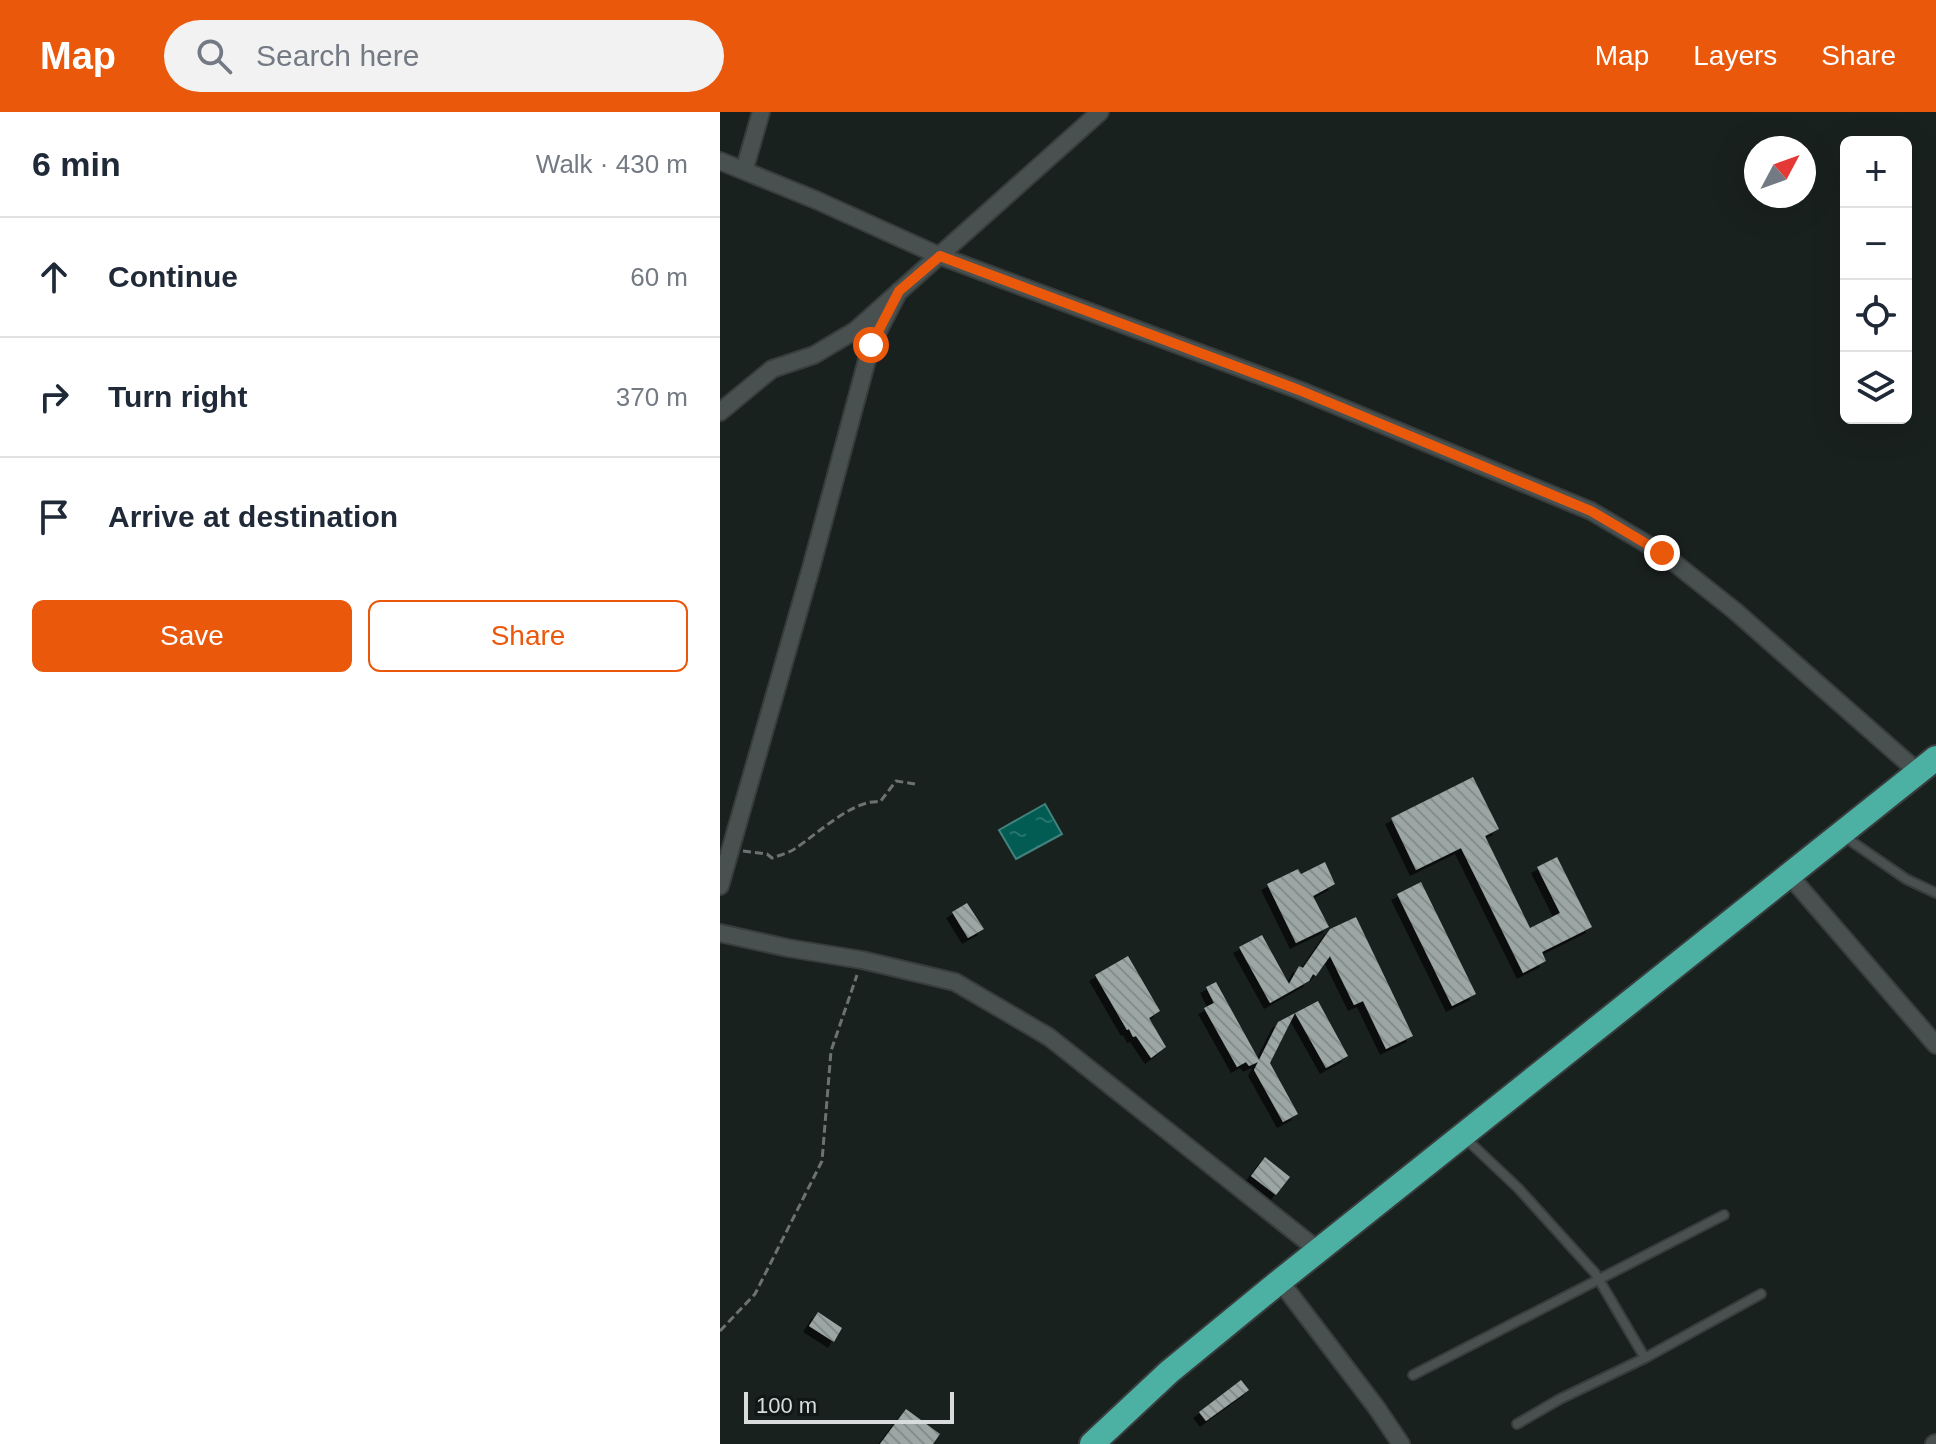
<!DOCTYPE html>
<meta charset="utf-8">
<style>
:root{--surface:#fff;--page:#f2f2f3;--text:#1f2937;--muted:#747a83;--line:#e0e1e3;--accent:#ea580c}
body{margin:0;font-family:Helvetica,sans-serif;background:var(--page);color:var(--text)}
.controls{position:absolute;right:24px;top:24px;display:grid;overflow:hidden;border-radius:12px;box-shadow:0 8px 32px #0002}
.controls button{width:72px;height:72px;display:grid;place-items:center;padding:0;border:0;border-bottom:2px solid var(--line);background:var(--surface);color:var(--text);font:40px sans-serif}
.compass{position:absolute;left:1024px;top:24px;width:72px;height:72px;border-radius:50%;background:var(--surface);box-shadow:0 8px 32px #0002;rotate:49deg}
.scale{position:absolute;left:24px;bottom:20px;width:210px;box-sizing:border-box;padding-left:8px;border:4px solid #d8dcdc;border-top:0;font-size:22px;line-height:28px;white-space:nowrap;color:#d8dcdc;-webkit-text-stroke:6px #101716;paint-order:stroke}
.stop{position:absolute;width:24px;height:24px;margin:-18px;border:6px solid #ea580c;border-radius:50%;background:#fff}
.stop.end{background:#ea580c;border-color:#fff;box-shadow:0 2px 8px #0008}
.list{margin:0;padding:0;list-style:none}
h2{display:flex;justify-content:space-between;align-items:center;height:104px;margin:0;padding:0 32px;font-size:34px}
h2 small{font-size:26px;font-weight:400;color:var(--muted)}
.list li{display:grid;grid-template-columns:52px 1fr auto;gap:24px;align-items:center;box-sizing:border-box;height:120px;padding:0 32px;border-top:2px solid var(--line)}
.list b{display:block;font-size:30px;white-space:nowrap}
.list em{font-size:26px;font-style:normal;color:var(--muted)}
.actions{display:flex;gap:16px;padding:24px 32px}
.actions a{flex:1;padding:18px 0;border:2px solid var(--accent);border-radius:12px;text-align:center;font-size:28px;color:var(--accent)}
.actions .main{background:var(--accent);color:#fff}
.icon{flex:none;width:44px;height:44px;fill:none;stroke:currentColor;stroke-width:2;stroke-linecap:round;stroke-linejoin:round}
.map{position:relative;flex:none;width:1216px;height:1332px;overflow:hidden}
header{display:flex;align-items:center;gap:48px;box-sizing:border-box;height:112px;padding:0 40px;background:var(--accent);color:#fff}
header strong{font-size:38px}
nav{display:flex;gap:44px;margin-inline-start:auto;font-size:28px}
.search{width:560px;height:72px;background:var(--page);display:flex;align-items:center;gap:20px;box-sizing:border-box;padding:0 28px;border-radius:44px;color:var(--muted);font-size:30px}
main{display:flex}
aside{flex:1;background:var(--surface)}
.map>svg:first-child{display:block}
</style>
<header>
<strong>Map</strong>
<div class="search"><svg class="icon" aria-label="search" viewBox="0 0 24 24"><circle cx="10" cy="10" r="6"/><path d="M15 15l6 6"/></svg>Search here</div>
<nav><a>Map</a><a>Layers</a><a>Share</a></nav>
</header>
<main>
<aside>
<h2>6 min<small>Walk · 430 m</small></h2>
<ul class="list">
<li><svg class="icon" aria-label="ahead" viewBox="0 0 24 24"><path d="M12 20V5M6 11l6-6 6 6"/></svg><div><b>Continue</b></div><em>60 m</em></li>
<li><svg class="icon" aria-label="right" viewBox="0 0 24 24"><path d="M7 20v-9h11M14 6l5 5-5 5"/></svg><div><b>Turn right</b></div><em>370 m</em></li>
<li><svg class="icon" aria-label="arrive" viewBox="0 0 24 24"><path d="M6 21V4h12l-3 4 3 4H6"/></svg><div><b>Arrive at destination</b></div></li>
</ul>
<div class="actions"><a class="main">Save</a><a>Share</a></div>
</aside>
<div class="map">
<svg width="1216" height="1332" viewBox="0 0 1216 1332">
<defs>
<pattern id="water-ripples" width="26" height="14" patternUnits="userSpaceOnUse" patternTransform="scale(2)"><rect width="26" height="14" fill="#025c53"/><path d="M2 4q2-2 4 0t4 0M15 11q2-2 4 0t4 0" fill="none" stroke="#26736b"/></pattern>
<pattern id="building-back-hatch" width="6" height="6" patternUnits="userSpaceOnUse" patternTransform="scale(2)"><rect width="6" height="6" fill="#9ca6a4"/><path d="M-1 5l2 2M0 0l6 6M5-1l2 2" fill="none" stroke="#858d8c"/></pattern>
<filter id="shadow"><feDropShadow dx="-6" dy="6" stdDeviation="0" flood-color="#0009"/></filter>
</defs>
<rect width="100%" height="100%" fill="#19211f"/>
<path fill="url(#water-ripples)" stroke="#42827c" stroke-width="2" d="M325,692L342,722L296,747L279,718Z"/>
<path fill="url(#building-back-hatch)" filter="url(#shadow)" d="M753,665L779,717L765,724L810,816L840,801L817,755L837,745L872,815L822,840L826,849L803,861L741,736L696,758L671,706Z
M605,750L615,772L593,784L609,815L576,831L547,772L578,757L581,762Z
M701,770L756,882L732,894L677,782Z
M247,791L264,817L248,826L232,800Z
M636,805L693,924L666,937L643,889L634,893L610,844L596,864L593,862L589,869L550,891L519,835L542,823L569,872L579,854L583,856L610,817Z
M408,844L440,899L429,906L446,935L431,946L416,924L413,925L409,917L407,918L375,863Z
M496,870L539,948L558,910L598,889L628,944L606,956L575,901L550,951L578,1002L563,1010L534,958L538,950L529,954L526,950L517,955L484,896L494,891L486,875Z
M545,1045L570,1065L556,1083L531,1064Z
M98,1200L122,1216L114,1230L89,1214Z
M521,1268L529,1278L486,1309L479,1300Z
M186,1297L220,1322L213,1332H160Z"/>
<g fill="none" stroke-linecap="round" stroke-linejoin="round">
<defs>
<path id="lane" d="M1125,725L1186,767L1216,781
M744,1025L798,1076L875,1161L925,1246
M693,1263L1004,1103
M797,1312L840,1287L925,1246L1041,1182"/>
<path id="street" d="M0,49L96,88L220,144L579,278L871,399L942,441L1015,499L1198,660
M24,59L41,0
M0,300L52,257L94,243L136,218L380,0
M1069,763L1216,933
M0,774L91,456L151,233L179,179
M0,821L68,836L142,848L235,870L329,925L599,1139
M560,1169L656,1295L681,1332
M1214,1332L1216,1331"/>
<path id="highway" d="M372,1332L449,1260L560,1169L1216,646"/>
</defs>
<use href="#lane" stroke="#383c3c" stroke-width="12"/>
<use href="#street" stroke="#383c3c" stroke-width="20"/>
<use href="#highway" stroke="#383c3c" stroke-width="28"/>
<path stroke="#6c7271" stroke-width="3" stroke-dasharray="8 4" stroke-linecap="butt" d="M23,739L47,742L52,746C60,743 69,741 76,736C97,722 135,686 160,690L176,669L195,672
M0,1219L35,1182L102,1049L111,939L137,863"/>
<use href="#lane" stroke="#495150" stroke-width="8"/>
<use href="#street" stroke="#495150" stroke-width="16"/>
<use href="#highway" stroke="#4cb0a2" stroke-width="24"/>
</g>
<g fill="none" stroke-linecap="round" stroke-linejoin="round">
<path stroke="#ea580c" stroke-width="10" d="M151,233L179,179L220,144L579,278L871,399L942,441"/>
</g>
</svg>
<div class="controls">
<button>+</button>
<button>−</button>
<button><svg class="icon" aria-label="locate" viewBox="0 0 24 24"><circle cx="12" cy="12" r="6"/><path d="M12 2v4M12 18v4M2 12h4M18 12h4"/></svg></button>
<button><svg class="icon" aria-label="layers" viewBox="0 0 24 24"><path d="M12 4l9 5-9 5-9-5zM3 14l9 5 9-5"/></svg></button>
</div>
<svg class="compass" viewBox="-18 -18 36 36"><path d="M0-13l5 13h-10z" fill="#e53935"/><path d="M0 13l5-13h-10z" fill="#747a83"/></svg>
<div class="scale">100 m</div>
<div class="stop" style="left:151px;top:233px"></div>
<div class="stop end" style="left:942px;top:441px"></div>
</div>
</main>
